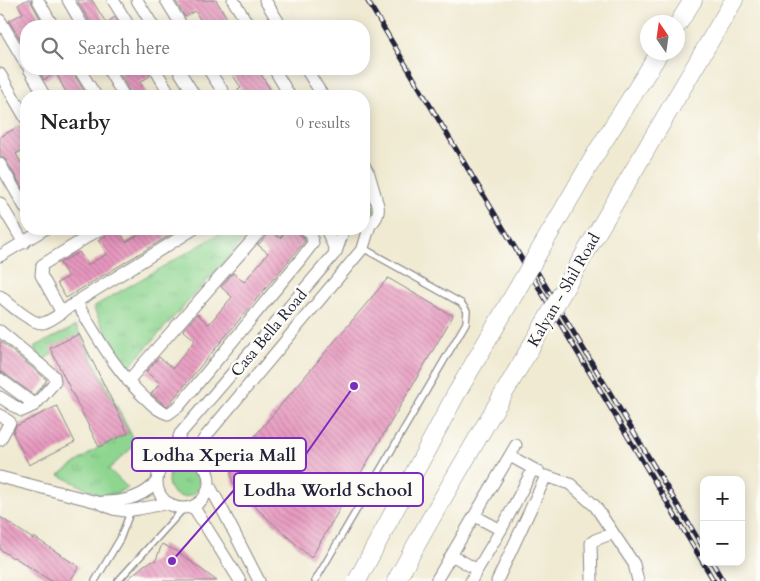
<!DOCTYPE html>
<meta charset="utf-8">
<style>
:root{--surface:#fff;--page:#f6f6f6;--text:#222;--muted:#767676;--line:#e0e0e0}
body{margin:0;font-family:Cardo,serif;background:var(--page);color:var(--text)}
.controls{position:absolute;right:15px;bottom:15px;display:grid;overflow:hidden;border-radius:10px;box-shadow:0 2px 12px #0003}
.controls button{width:45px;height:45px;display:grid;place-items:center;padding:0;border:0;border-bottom:1px solid var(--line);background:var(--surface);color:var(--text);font:25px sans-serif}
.compass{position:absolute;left:640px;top:15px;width:45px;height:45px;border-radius:50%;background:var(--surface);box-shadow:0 2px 12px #0003;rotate:347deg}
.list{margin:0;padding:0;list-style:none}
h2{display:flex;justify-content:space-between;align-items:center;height:65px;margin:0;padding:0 20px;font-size:21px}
h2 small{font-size:16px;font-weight:400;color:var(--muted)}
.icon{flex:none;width:28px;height:28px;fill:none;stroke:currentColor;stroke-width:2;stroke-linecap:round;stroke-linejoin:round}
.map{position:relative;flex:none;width:760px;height:581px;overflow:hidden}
.search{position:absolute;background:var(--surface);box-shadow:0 2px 12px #0003;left:20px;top:20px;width:350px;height:55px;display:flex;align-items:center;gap:12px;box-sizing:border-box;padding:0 18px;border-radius:20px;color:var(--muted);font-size:19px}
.panel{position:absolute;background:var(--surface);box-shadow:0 2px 12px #0003;left:20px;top:90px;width:350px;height:145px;border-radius:20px}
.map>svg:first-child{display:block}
</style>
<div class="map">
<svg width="760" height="581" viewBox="0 0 760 581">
<defs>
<pattern id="grass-tufts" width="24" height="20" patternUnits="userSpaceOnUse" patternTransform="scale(1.25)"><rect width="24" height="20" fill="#8ed590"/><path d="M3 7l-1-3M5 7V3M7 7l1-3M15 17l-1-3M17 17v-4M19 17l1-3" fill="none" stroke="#7ab77d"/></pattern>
<pattern id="building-back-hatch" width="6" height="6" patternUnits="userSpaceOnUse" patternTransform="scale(1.25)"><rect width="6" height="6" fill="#e797be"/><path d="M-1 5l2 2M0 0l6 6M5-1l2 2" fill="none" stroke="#bb7b9c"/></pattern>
</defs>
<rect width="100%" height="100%" fill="#fdfcf7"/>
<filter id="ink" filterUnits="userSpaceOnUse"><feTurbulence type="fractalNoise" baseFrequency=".02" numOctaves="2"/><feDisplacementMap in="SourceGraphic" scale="10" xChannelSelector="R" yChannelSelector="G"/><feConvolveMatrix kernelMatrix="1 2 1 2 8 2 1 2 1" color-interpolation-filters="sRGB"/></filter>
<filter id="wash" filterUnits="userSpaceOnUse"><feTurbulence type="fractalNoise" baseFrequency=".0096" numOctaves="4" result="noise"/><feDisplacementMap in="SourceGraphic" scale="20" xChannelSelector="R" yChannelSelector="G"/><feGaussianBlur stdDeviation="1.12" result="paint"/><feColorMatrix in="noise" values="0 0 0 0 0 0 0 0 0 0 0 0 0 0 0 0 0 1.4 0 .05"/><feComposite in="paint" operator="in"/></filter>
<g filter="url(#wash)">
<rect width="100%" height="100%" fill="#f0ead2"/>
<path fill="url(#grass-tufts)" stroke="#587c66" d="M364,196L368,197L374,205L373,216L364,223Z
M228,229H249L251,232L127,369L118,358L93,307Z
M76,326L136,444L109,469L128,488L114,494L99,495L59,475L99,447L128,433L79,335L42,361L34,347Z
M168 481a16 16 0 1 1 32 0a16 16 0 1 1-32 0Z"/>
<g id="blocks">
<path fill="url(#building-back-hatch)" d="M26,0H31L32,4L44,26H26V37L21,40L9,21L23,13L18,5Z
M77,0H92L106,23L115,17L120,26H90V22Z
M175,0H216L232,26H204L195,11L185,17Z
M38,69H72L73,73L87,96H68L56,73L44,80Z
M117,69H148L150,76L140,82L148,96H131L130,92Z
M229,69H258L274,96H233V93L241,88Z
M19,126L26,139V148L16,154L26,171V194L6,160L3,157H0V137Z
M117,229H118L126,242L148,229H180L66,298L57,283L68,277L60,263L79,252L88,265L96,260L107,254L98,240Z
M288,229H293L303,237L305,241L170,403L167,406L161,402L151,394L160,383L146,372L159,357L173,368L195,340L183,330L197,314L209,324L232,297L221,287L233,273L244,282L268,253L258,245L268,234L269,230L280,238Z
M388,278L453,316L311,558L241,494L234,485L231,475V465L237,457Z
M79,334L128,433L99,447L50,348Z
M0,341L47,380L34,395L4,373L0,372Z
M57,406L75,442L29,465L13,433L16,426Z
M0,517L33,539L34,537L79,567L70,581H51L14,557L13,558L0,549Z
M162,544L178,552L217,581H126L144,565L156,560Z"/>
</g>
</g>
<g filter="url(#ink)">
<use href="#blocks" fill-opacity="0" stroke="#898686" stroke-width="1"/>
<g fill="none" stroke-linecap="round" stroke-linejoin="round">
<defs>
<path id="service" d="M95,581L120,539L131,510
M118,581L185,507
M315,581L466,323L467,311L461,303L363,248"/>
<path id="minor" d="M38,0L53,26
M68,0L83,26
M113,0L129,26
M137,0L153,26
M166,0L182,26
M233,0L249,26
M265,0L281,26
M0,20L26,64
M29,69L45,96
M79,69L96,96
M108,69L124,96
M155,69L171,96
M178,69L195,96
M208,69L226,96
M274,69L290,96
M306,69L323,96
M0,74L26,119
M0,164L26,209
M364,165L369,174L376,198
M364,190C383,198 383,219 365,228
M0,203L24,243
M326,229L336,252
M0,256L45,229
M0,296C8,303 33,325 43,323C52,321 68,308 76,302L194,229
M76,302C97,336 116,372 146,399C154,406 158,411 168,414L179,406L300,260L313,243C312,236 311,233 305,229
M62,313L41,275L42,265L100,229
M0,331L54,376L55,382L35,405L22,411L0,397
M0,379L35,405
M128,381L262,229
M0,415L10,422L0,440
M510,456L539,472
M157 482a26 26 0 1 1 52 0a26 26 0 1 1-52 0Z
M177,457L176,446L180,434L336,252L344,229
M201,463C198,452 199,445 206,436L363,248L370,225
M0,477L97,502L113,509L125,511L139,509L169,503
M209,485L220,505L259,581
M102,502C122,502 144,498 157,481
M193,506L240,581
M475,516L501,530
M452,555L477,570L471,581
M477,570L501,530L533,469
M436,581L516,445
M497,581L546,476L570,484L595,506L634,564L638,581
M592,581L591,543L595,540L613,533"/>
<path id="primary" d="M678,24L693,0
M591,243L734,0
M396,581L430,520L525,357"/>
</defs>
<use href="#service" stroke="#898686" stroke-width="8"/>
<use href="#minor" stroke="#898686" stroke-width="13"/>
<use href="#primary" stroke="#898686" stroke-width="19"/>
<use href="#service" stroke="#fff" stroke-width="5.5"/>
<use href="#minor" stroke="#fff" stroke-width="11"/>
<use href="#primary" stroke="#fff" stroke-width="18"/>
<defs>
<path id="rail" d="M367,0L714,581
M530,260L704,549
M712,562L723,581"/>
</defs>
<use href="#rail" stroke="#22223b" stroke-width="5"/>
<use href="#rail" stroke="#fdfcf7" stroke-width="3" stroke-dasharray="9" stroke-linecap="butt"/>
<defs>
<path id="primary-bridge" d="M525,357L591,243
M357,581L455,396L598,150L660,52"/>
</defs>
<use href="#primary-bridge" stroke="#898686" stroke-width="19" stroke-linecap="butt"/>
<use href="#primary-bridge" stroke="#fff" stroke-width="18"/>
</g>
</g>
<g text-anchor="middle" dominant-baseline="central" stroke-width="5" stroke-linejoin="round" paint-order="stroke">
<g font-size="16" fill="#22223b" stroke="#fdfcf7">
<text transform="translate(564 290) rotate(-60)">Kalyan - Shil Road</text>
<text transform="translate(269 333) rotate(-50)">Casa Bella Road</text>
</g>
</g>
<path fill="none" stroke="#7b2cbf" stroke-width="2" d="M354 386L306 454M172 561L234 490"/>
<g fill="#7b2cbf" stroke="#fdfcf7" stroke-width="2">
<circle cx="354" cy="386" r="5"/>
<circle cx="172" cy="561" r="5"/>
</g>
<g fill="#fdfcf7" stroke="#7b2cbf" stroke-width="2">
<rect x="132" y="438" width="174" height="33" rx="5"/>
<rect x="234" y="473" width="189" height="33" rx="5"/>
</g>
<g font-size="18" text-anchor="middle" font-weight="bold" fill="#22223b">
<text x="219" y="461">Lodha Xperia Mall</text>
<text x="328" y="496">Lodha World School</text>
</g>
</svg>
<div class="controls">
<button>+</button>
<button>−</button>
</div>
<svg class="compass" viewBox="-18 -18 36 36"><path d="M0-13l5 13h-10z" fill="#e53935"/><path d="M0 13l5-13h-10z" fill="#767676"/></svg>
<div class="search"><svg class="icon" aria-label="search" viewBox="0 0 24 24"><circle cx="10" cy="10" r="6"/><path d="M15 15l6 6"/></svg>Search here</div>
<section class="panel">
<h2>Nearby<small>0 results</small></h2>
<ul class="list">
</ul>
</section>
</div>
